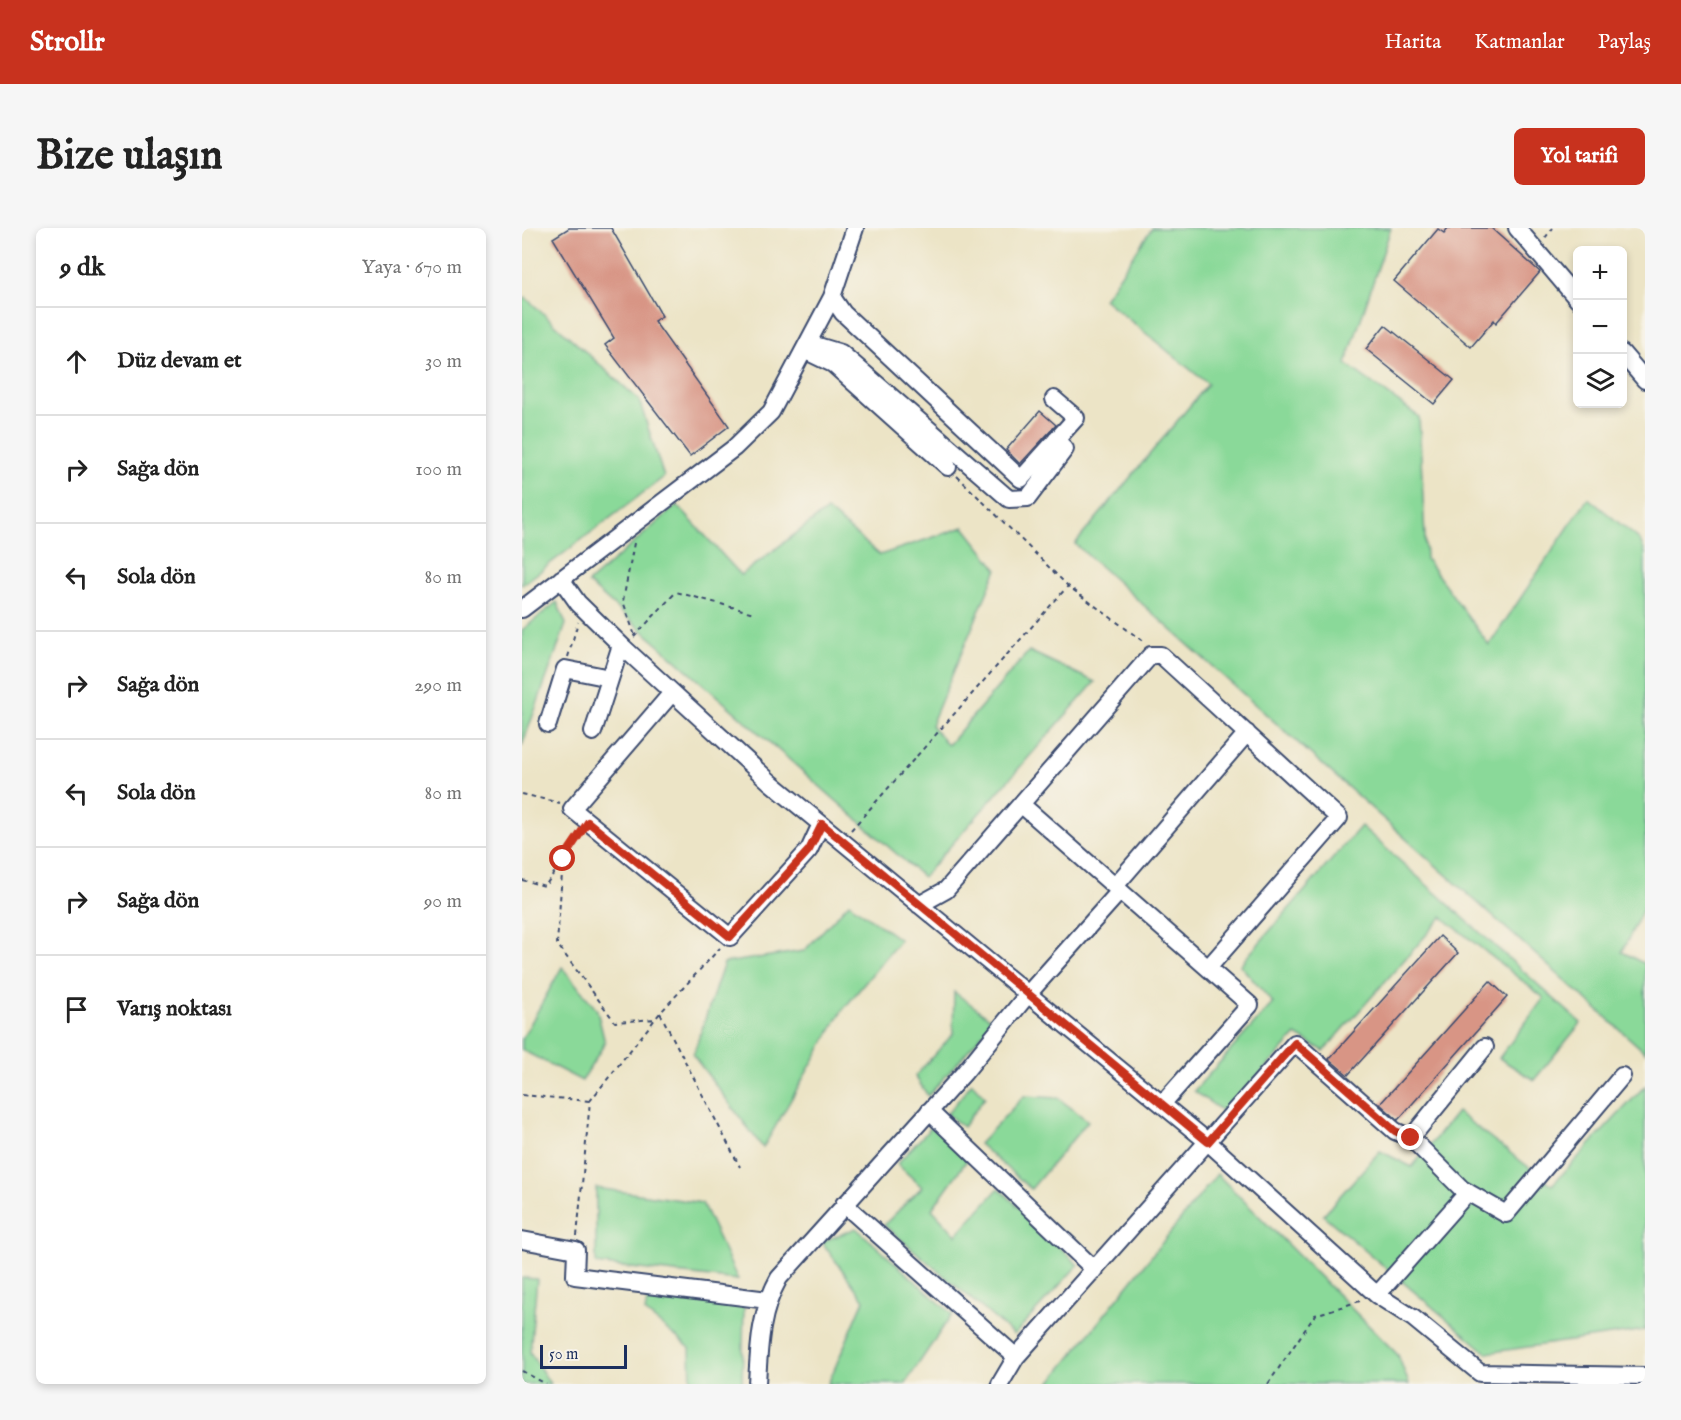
<!DOCTYPE html>
<html lang="tr">
<meta charset="utf-8">
<style>
:root{--surface:#fff;--page:#f6f6f6;--text:#222;--muted:#767676;--line:#e0e0e0;--accent:#c8321e}
body{margin:0;font-family:"IM FELL English",serif;background:var(--page);color:var(--text)}
.controls{position:absolute;right:18px;top:18px;display:grid;overflow:hidden;border-radius:9px;box-shadow:0 3px 9px #0003}
.controls button{width:54px;height:54px;display:grid;place-items:center;padding:0;border:0;border-bottom:2px solid var(--line);background:var(--surface);color:var(--text);font:30px sans-serif}
.scale{position:absolute;left:18px;bottom:15px;width:87px;box-sizing:border-box;padding-left:6px;border:3px solid #1b2f5e;border-top:0;font-size:16px;line-height:21px;white-space:nowrap;color:#1b2f5e;-webkit-text-stroke:4px #f7f3e8;paint-order:stroke}
.stop{position:absolute;width:18px;height:18px;margin:-14px;border:4px solid #c8321e;border-radius:50%;background:#fff}
.stop.end{background:#c8321e;border-color:#fff;box-shadow:0 2px 6px #0008}
.list{margin:0;padding:0;list-style:none}
h2{display:flex;justify-content:space-between;align-items:center;height:78px;margin:0;padding:0 24px;font-size:26px}
h2 small{font-size:20px;font-weight:400;color:var(--muted)}
.list li{display:grid;grid-template-columns:39px 1fr auto;gap:18px;align-items:center;box-sizing:border-box;height:108px;padding:0 24px;border-top:2px solid var(--line)}
.list b{display:block;font-size:22px;white-space:nowrap}
.list em{font-size:20px;font-style:normal;color:var(--muted)}
.icon{flex:none;width:33px;height:33px;fill:none;stroke:currentColor;stroke-width:2;stroke-linecap:round;stroke-linejoin:round}
.map{position:relative;flex:none;width:1123px;height:1156px;overflow:hidden;border-radius:9px}
header{display:flex;align-items:center;gap:36px;box-sizing:border-box;height:84px;padding:0 30px;background:var(--accent);color:#fff}
header strong{font-size:28px}
nav{display:flex;gap:33px;margin-inline-start:auto;font-size:21px}
.intro{display:flex;align-items:center;justify-content:space-between;box-sizing:border-box;height:144px;padding:0 36px}
h1{margin:0;font-size:42px}
.button{padding:15px 27px;border-radius:9px;background:var(--accent);color:#fff;font-size:21px;font-weight:700}
main{display:flex;gap:36px;padding:0 36px}
aside{flex:1;background:var(--surface);border-radius:9px;box-shadow:0 3px 9px #0003}
.map>svg:first-child{display:block}
</style>
<header>
<strong>Strollr</strong>
<nav><a>Harita</a><a>Katmanlar</a><a>Paylaş</a></nav>
</header>
<div class="intro"><h1>Bize ulaşın</h1><a class="button">Yol tarifi</a></div>
<main>
<aside>
<h2>9 dk<small>Yaya · 670 m</small></h2>
<ul class="list">
<li><svg class="icon" aria-label="ahead" viewBox="0 0 24 24"><path d="M12 20V5M6 11l6-6 6 6"/></svg><div><b>Düz devam et</b></div><em>30 m</em></li>
<li><svg class="icon" aria-label="right" viewBox="0 0 24 24"><path d="M7 20v-9h11M14 6l5 5-5 5"/></svg><div><b>Sağa dön</b></div><em>100 m</em></li>
<li><svg class="icon" aria-label="left" viewBox="0 0 24 24"><path d="M17 20v-9H6M10 6l-5 5 5 5"/></svg><div><b>Sola dön</b></div><em>80 m</em></li>
<li><svg class="icon" aria-label="right" viewBox="0 0 24 24"><path d="M7 20v-9h11M14 6l5 5-5 5"/></svg><div><b>Sağa dön</b></div><em>290 m</em></li>
<li><svg class="icon" aria-label="left" viewBox="0 0 24 24"><path d="M17 20v-9H6M10 6l-5 5 5 5"/></svg><div><b>Sola dön</b></div><em>80 m</em></li>
<li><svg class="icon" aria-label="right" viewBox="0 0 24 24"><path d="M7 20v-9h11M14 6l5 5-5 5"/></svg><div><b>Sağa dön</b></div><em>90 m</em></li>
<li><svg class="icon" aria-label="arrive" viewBox="0 0 24 24"><path d="M6 21V4h12l-3 4 3 4H6"/></svg><div><b>Varış noktası</b></div></li>
</ul>
</aside>
<div class="map">
<svg width="1123" height="1156" viewBox="0 0 1123 1156">
<rect width="100%" height="100%" fill="#f7f3e8"/>
<filter id="ink" filterUnits="userSpaceOnUse"><feTurbulence type="fractalNoise" baseFrequency=".0167" numOctaves="2"/><feDisplacementMap in="SourceGraphic" scale="12" xChannelSelector="R" yChannelSelector="G"/><feConvolveMatrix kernelMatrix="1 2 1 2 8 2 1 2 1" color-interpolation-filters="sRGB"/></filter>
<filter id="wash" filterUnits="userSpaceOnUse"><feTurbulence type="fractalNoise" baseFrequency=".008" numOctaves="4" result="noise"/><feDisplacementMap in="SourceGraphic" scale="24" xChannelSelector="R" yChannelSelector="G"/><feGaussianBlur stdDeviation="1.35" result="paint"/><feColorMatrix in="noise" values="0 0 0 0 0 0 0 0 0 0 0 0 0 0 0 0 0 1.4 0 .05"/><feComposite in="paint" operator="in"/></filter>
<g filter="url(#wash)">
<rect width="100%" height="100%" fill="#ece4c6"/>
<path fill="#8ad999" stroke="#52847c" stroke-width="1.5" d="M630,0H869L824,136L897,189L904,331L967,417L1066,270L1118,312L1123,325V677L1100,724L1123,736V824L553,316L686,156L582,71Z
M4,70L117,172L142,249L0,357V73Z
M155,277L219,347L305,282L358,327L442,299L475,341L409,497L426,517L507,423L573,454L401,649L66,355Z
M35,374L44,396L0,518V402Z
M839,598L1059,795L1012,852L977,830L1022,770L920,689L802,823L774,807L703,885L672,863L751,775L718,737Z
M327,675L378,712L320,783L241,920L171,827L202,735L282,723Z
M40,739L75,782L83,815L60,853L0,822V811Z
M432,764L472,793L406,868L393,848L431,806Z
M450,855L463,869L441,899L425,886Z
M1123,858V1102L965,1125L801,987L858,923L890,939L935,884L1030,957Z
M502,868L536,870L566,893L509,961L457,916Z
M412,896L445,932L410,981L434,1007L477,960L556,1037L492,1107L362,997L400,959L375,936Z
M695,946L876,1127L887,1156H527Z
M74,960L180,975L216,1052L74,1036Z
M334,1000L430,1086L383,1156H306L342,1072L300,1014Z
M0,1050L15,1051L8,1124L28,1156H0Z
M126,1067L222,1079L220,1156H169L168,1120L123,1084Z"/>
<g id="blocks">
<path fill="#d89585" d="M47,0H89L140,88L132,93L207,198L168,228L83,117L92,110L31,10Z
M926,0H969L1018,44L974,95L972,92L949,119L872,53L916,1L922,5Z
M863,97L932,152L912,176L844,121Z
M518,183L534,197L498,236L484,222Z
M918,708L936,725L826,847L807,831Z
M968,753L985,769L876,892L858,876Z"/>
</g>
</g>
<g filter="url(#ink)">
<use href="#blocks" fill-opacity="0" stroke="#3a4a6e" stroke-width="1.5"/>
<g fill="none" stroke-linecap="round" stroke-linejoin="round">
<defs>
<path id="minor" d="M995,0L1056,72
M310,69L321,85L499,251L554,190L532,171
M286,115L319,125L487,271L506,270L543,221L534,212
M282,122L311,136L426,239
M1100,125L1123,152
M39,351L56,375L102,420L248,554L686,914L855,1067L891,1090L958,1145L1123,1148
M0,381L212,220L249,184L310,69L333,0
M149,466L50,581L208,709L287,622L299,596
M26,496L43,441L88,450
M71,504L99,417
M500,577L728,777L640,876
M593,658L725,505
M397,677L424,662L629,427H639L817,590L686,740
M407,883L573,1042
M889,910L940,961L984,986L1100,848
M322,976L494,1129
M0,1012L54,1022L53,1048L246,1072
M855,1067L946,964
M235,1156C237,1118 238,1084 257,1050L442,845L506,766L598,663
M478,1156L494,1129L773,815L873,903L889,910L963,819"/>
</defs>
<use href="#minor" stroke="#3a4a6e" stroke-width="20"/>
<path stroke="#3a4a6e" stroke-width="2" stroke-dasharray="4.5 4.5" stroke-linecap="butt" d="M1023,10L1031,0
M435,248L546,358
M112,315L101,373L113,408
M112,409L154,364L232,385
M46,429L56,394
M0,566L38,575
M329,602L546,358L622,414
M41,631L35,716L93,794L133,791
M0,652L23,658L59,606
M138,785L218,939
M0,867L68,873
M55,1008L68,873L138,785L198,720
M0,1143L24,1156
M746,1156L793,1087L841,1072"/>
<use href="#minor" stroke="#fff" stroke-width="16"/>
</g>
</g>
<g fill="none" stroke-linecap="round" stroke-linejoin="round" filter="url(#ink)">
<path stroke="#c8321e" stroke-width="8" d="M41,631L66,594L208,709L287,622L300,596L686,914L773,815L873,903L889,910"/>
</g>
</svg>
<div class="controls">
<button>+</button>
<button>−</button>
<button><svg class="icon" aria-label="layers" viewBox="0 0 24 24"><path d="M12 4l9 5-9 5-9-5zM3 14l9 5 9-5"/></svg></button>
</div>
<div class="scale">50 m</div>
<div class="stop" style="left:41px;top:631px"></div>
<div class="stop end" style="left:889px;top:910px"></div>
</div>
</main>
